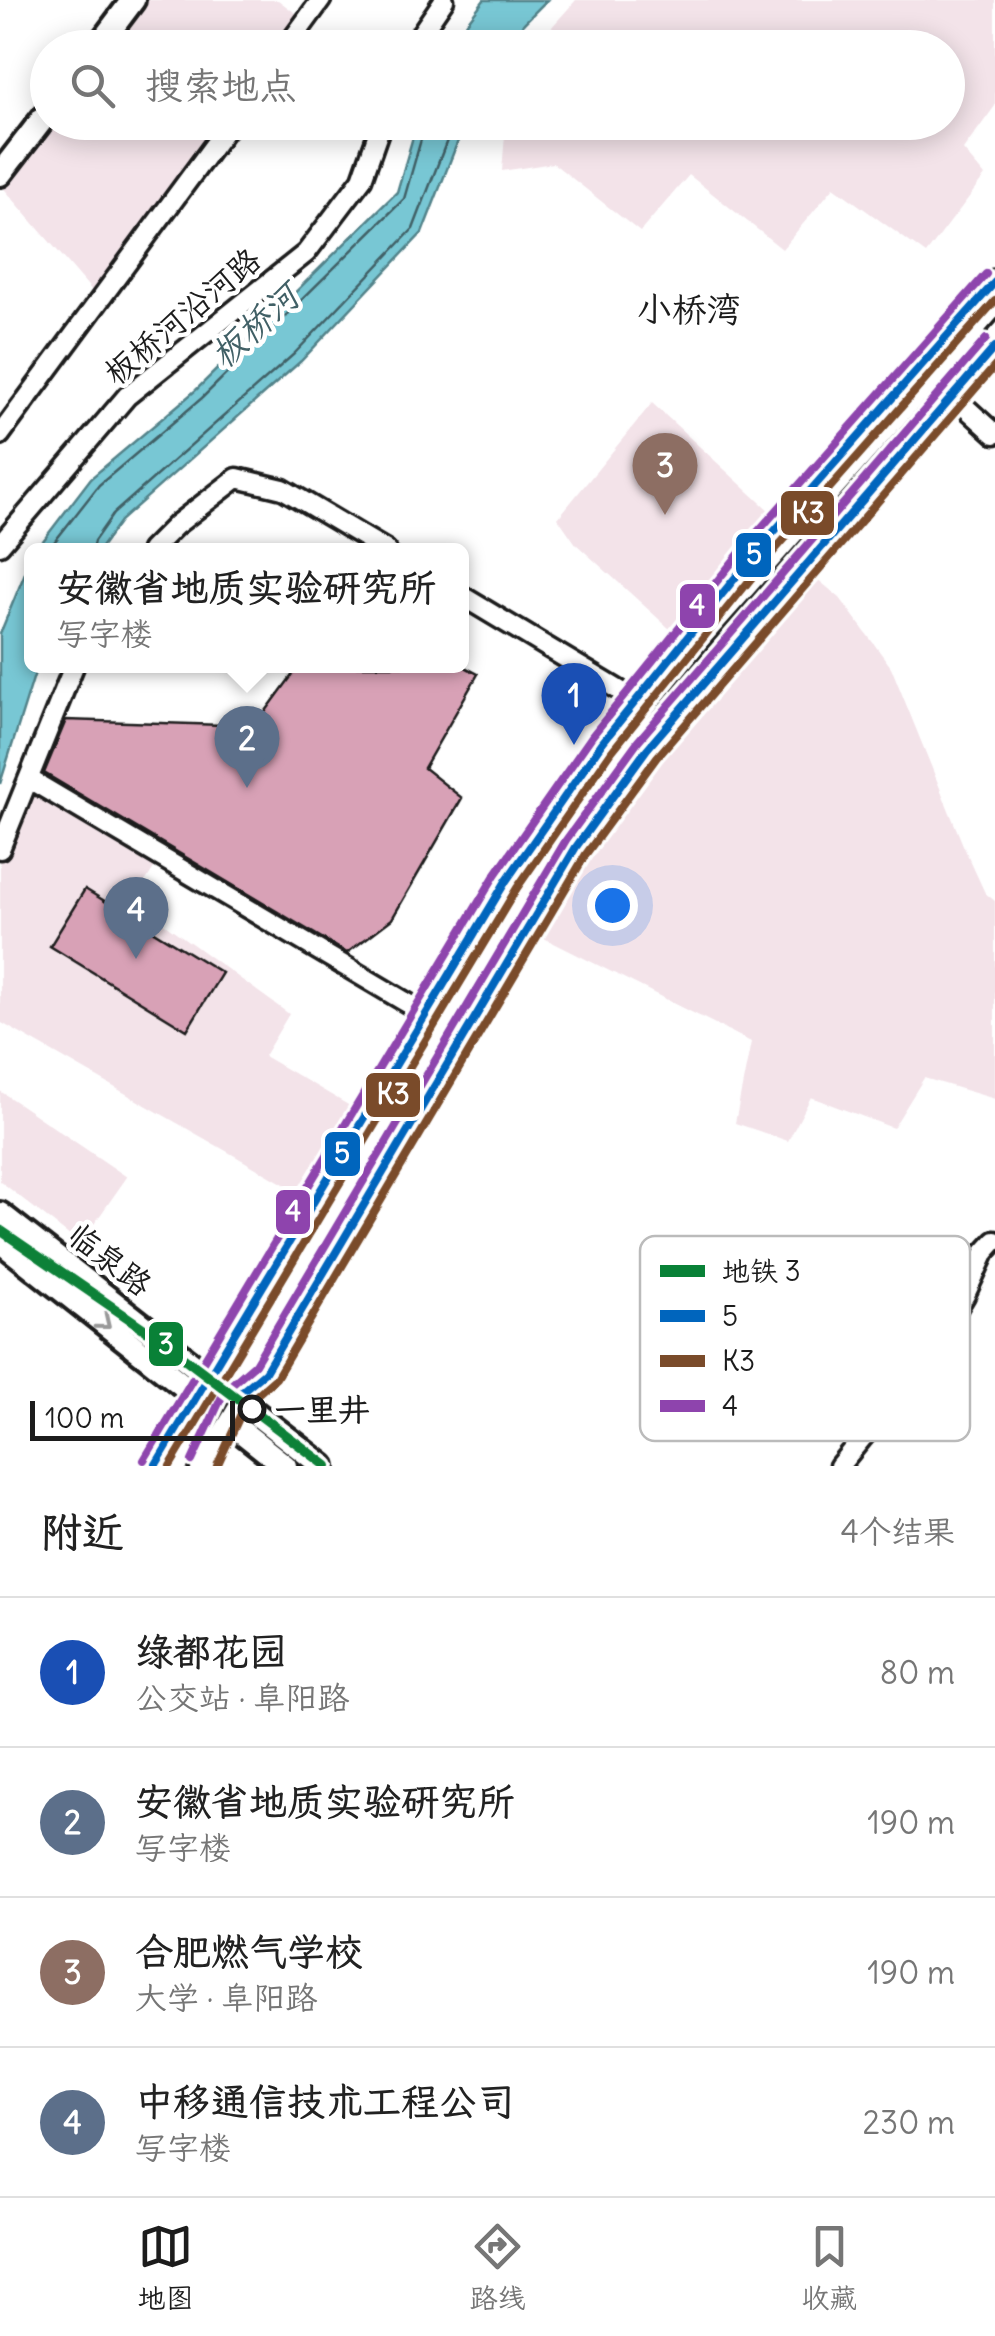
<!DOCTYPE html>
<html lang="zh">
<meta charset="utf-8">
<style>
:root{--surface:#fff;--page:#f2f2f2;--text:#222;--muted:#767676;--line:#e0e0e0;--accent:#1c1c1c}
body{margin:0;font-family:Delius,"LXGW WenKai TC",sans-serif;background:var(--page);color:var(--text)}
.scale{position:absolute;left:30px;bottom:25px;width:205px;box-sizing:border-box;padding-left:10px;border:5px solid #1c1c1c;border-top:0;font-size:28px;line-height:35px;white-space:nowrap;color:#1c1c1c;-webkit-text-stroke:8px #fff;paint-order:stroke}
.you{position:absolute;left:612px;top:905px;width:35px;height:35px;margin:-25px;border:8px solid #fff;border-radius:50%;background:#1a73e8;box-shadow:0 0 0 15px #1a73e833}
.badge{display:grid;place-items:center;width:65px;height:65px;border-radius:50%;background:var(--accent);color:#fff;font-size:32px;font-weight:700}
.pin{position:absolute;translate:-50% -82px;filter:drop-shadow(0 2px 5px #0008)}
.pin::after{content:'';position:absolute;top:52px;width:35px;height:30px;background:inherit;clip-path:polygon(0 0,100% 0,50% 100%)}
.popup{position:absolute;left:24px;top:543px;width:445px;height:130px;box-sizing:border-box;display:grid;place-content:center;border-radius:15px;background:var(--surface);filter:drop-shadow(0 2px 8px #0005);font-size:32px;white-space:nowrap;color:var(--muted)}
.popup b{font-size:38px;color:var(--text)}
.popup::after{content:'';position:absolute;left:50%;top:100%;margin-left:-20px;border:20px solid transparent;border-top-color:var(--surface)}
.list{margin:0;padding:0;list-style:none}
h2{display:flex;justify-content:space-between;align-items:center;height:130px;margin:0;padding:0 40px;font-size:42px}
h2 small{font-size:32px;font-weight:400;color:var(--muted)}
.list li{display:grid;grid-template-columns:65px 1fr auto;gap:30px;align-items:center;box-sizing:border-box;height:150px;padding:0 40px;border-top:2px solid var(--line)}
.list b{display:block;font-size:38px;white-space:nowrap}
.list p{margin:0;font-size:32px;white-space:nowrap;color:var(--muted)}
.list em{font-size:32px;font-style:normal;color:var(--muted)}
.icon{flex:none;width:55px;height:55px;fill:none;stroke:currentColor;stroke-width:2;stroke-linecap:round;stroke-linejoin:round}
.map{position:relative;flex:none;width:995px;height:1466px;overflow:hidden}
.search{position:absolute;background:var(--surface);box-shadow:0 5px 25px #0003;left:30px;right:30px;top:30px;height:110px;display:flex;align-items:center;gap:25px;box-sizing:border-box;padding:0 35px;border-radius:55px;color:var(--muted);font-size:38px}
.sheet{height:730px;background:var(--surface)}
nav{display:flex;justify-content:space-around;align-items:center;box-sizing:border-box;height:140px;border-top:2px solid var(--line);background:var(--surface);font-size:28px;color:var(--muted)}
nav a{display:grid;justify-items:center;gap:5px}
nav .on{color:var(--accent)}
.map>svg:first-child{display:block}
</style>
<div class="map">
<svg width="995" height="1466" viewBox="0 0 995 1466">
<rect width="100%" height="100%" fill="#fff"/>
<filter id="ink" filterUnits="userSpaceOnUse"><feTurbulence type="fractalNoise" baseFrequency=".01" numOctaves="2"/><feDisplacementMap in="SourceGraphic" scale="20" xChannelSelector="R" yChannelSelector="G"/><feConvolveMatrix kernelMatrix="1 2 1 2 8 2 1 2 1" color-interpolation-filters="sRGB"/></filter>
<g filter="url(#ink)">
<path fill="#f3e3e9" d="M133,0H278L306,21L286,47L97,48Z
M576,0H995V106L963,150L985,176L926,254L834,187L782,249L689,175L640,232L553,163L502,171L506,123L948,122V48L534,47Z
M48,122L231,123L100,300L0,184Z
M652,403L772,513L671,630L576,544L558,518Z
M804,568L840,598L891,667L963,845L985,893L995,901V1099L924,1078L893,1128L811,1097L788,1141L735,1123L751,1042L528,930L576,847L647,749Z
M29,779L161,857L133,901L289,1014L264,1056L350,1106L298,1192L0,1022V856Z
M0,1091L127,1177L80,1244L0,1181Z"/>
<path fill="#78c7d4" stroke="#53838a" stroke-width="2.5" d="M484,0H547L524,23L507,47H448Z
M417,123H465L422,233L301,361L120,521L99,550H36L91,478L196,390L397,192Z
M32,556V666H37L0,784V634Z"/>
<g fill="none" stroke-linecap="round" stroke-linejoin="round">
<path stroke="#416066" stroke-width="2.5" d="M48,550L99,485L202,398L404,199L426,122
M92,550L94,541L113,514L294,354L413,229L454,122"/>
</g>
<path fill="#d8a1b6" stroke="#1c1c1c" stroke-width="2.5" d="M299,666H463L478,674L424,768L462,798L392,919L347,953L44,773L66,720L255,726Z
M85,889L222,973L187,1030L50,946Z"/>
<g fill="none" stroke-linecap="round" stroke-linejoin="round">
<defs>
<path id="minor" d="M286,48L321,0
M411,48L444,0
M953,396L995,434
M0,435L231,122
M0,545L127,396L306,253L362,179L382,122
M151,550L176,525L237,478L283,489L386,550
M462,596L637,701
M29,779L426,1014
M0,849L74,666
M839,1466L927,1359L965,1295L985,1252L995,1241"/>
<path id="major" d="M97,48L133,0
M0,174L48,112
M737,576L995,282
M0,1214L323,1466
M0,1241L285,1466
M155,1466L518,864"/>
<path id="highway" d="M638,761L909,447
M447,1029C512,921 577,812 654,712C760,576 882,453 995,323
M350,1229L541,907
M203,1466L235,1397L388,1128"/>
</defs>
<use href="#minor" stroke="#1c1c1c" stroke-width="25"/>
<use href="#major" stroke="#1c1c1c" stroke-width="30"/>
<use href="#highway" stroke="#1c1c1c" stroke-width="32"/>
<use href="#minor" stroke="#fff" stroke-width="18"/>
<use href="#major" stroke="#fff" stroke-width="22"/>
<use href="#highway" stroke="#fff" stroke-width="25"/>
<defs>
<path id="highway-bridge" d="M174,1466L547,836L622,731L695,640L995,301"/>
</defs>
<use href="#highway-bridge" stroke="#1c1c1c" stroke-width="32" stroke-linecap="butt"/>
<use href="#highway-bridge" stroke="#fff" stroke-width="25"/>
<defs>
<path id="bus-1" d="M155,1466L506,881L602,743L756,552L995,282
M323,1466L235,1397L265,1372L576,847L647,749L995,347"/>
<path id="bus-2" d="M170,1466L517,888L612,751L766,560L995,301
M217,1466L245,1405L276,1378L586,854L657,757L995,366"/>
<path id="bus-3" d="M144,1460L495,875L592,736L747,544L986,274
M192,1461L225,1390L255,1364L566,840L638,741L986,339"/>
</defs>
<use href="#bus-1" stroke="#fff" stroke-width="15"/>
<use href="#bus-2" stroke="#fff" stroke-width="15"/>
<use href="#bus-3" stroke="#fff" stroke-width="15"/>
<use href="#bus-1" stroke="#0065bd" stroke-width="8"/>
<use href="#bus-2" stroke="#7a4b2a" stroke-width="8"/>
<use href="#bus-3" stroke="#8e44ad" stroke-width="8"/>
<defs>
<path id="metro-1" d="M0,1230L159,1339L327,1466"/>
</defs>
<use href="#metro-1" stroke="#fff" stroke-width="18"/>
<use href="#metro-1" stroke="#098137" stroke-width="10"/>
</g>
<defs><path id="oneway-chevron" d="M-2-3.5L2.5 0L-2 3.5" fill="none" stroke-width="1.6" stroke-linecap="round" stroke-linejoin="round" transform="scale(2.5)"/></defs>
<use stroke="#999" href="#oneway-chevron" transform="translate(104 1323) rotate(39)"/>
</g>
<circle fill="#fff" stroke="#1c1c1c" stroke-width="5" cx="252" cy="1409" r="12"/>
<g text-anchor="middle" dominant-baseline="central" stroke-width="9" stroke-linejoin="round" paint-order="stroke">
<g font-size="32" fill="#1c1c1c" stroke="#fff">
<text transform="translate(182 316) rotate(-40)">板桥河沿河路</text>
<text transform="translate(110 1259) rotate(38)">临泉路</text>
</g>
<g font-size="32" font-weight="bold" fill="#1c1c1c" stroke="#fff" text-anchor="start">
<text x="274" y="1409">一里井</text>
</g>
<g font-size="35" fill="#1c1c1c" stroke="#fff">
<text x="689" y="309">小桥湾</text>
</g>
<g font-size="35" font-style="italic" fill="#416066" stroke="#fff">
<text transform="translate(254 325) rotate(-42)">板桥河</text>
</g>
</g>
<rect x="640" y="1236" width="330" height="205" rx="15" fill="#fff" stroke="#bbb" stroke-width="2.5"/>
<rect x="660" y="1265" width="45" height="12" fill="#098137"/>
<rect x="660" y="1310" width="45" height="12" fill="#0065bd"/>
<rect x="660" y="1355" width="45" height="12" fill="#7a4b2a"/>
<rect x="660" y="1400" width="45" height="12" fill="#8e44ad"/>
<g font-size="28" fill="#1c1c1c">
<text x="722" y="1281">地铁 3</text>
<text x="722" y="1326">5</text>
<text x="722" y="1371">K3</text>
<text x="722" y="1416">4</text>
</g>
<g stroke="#fff" stroke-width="4">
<rect x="779" y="489" width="57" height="48" rx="10" fill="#7a4b2a"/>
<rect x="734" y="531" width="39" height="48" rx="10" fill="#0065bd"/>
<rect x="678" y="582" width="39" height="48" rx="10" fill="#8e44ad"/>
<rect x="364" y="1071" width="58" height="48" rx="10" fill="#7a4b2a"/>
<rect x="323" y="1130" width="39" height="48" rx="10" fill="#0065bd"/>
<rect x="274" y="1188" width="38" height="48" rx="10" fill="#8e44ad"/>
<rect x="147" y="1320" width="38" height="48" rx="10" fill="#098137"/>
</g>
<g font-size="28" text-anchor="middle" font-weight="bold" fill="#fff">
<text x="808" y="523">K3</text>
<text x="754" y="564">5</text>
<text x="697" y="615">4</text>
<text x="393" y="1104">K3</text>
<text x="342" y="1163">5</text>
<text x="293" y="1221">4</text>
<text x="166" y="1354">3</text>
</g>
</svg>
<div class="scale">100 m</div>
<div class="you"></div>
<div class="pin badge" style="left:574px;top:745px;background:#1a4fb4">1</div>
<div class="pin badge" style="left:247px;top:788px;background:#5c6f8a">2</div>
<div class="popup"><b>安徽省地质实验研究所</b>写字楼</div>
<div class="pin badge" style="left:665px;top:515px;background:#8d6e63">3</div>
<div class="pin badge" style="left:136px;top:959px;background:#5c6f8a">4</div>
<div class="search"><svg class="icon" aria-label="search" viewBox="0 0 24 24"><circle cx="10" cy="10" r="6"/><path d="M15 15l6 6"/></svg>搜索地点</div>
</div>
<section class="sheet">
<h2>附近<small>4个结果</small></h2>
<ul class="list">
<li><span class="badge" style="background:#1a4fb4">1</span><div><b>绿都花园</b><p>公交站 · 阜阳路</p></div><em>80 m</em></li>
<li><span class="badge" style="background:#5c6f8a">2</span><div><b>安徽省地质实验研究所</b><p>写字楼</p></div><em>190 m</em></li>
<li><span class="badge" style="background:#8d6e63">3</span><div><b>合肥燃气学校</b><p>大学 · 阜阳路</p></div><em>190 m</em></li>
<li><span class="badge" style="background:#5c6f8a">4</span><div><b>中移通信技术工程公司</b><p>写字楼</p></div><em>230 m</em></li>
</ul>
</section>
<nav>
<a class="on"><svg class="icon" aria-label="map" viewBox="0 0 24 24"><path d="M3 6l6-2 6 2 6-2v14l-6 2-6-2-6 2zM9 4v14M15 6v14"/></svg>地图</a>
<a><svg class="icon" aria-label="directions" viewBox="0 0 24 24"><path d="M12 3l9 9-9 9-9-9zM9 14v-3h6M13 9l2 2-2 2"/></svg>路线</a>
<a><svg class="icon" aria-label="saved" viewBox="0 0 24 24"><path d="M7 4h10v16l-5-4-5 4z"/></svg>收藏</a>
</nav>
